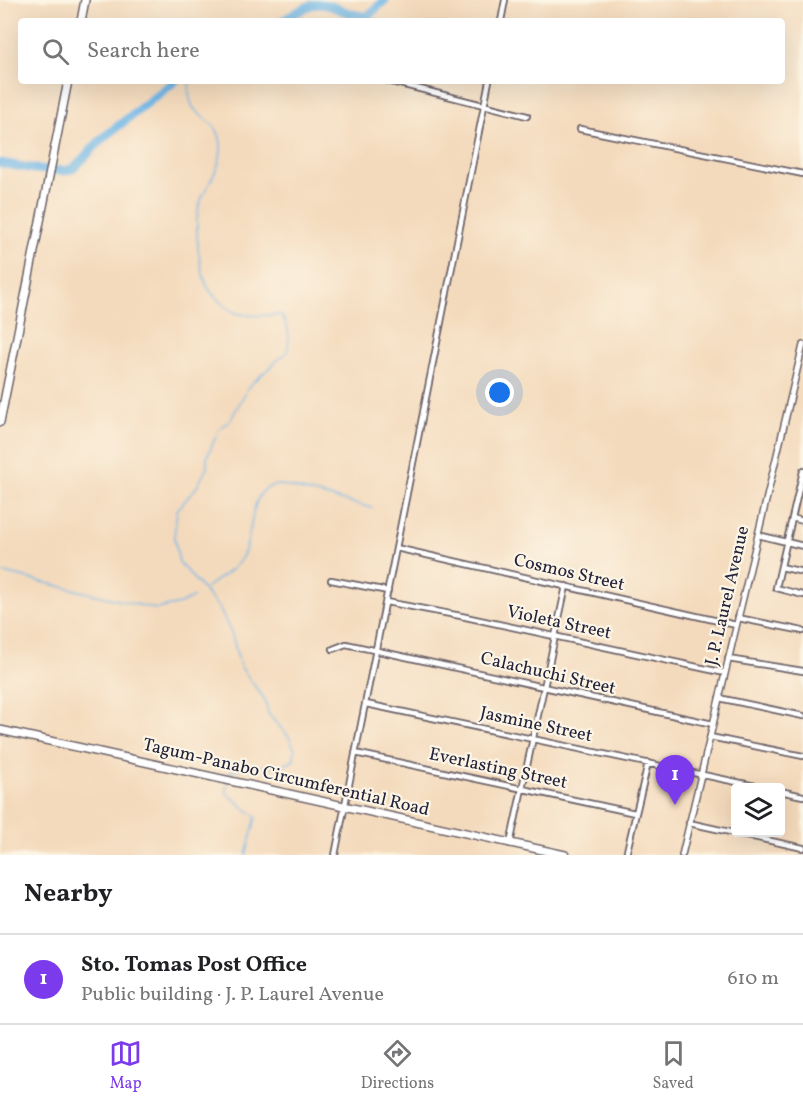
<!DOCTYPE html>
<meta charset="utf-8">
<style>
:root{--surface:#fff;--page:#f2f2f2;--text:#202124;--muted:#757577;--line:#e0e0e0;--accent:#7c3aed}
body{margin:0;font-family:Vollkorn,serif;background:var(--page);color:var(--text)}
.controls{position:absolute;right:18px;bottom:18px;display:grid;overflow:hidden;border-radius:6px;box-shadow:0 6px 24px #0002}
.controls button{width:54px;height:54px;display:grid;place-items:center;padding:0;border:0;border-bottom:2px solid var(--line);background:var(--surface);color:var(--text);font:30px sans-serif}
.you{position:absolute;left:500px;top:393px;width:21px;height:21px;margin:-15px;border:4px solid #fff;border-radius:50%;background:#1a73e8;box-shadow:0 0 0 9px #1a73e833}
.badge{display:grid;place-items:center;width:39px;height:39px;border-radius:50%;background:var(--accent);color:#fff;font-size:20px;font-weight:700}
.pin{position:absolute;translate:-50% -50px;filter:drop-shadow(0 2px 3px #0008)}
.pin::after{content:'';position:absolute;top:32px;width:21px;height:18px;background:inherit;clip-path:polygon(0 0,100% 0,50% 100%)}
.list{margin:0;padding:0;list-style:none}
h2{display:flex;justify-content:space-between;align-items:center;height:78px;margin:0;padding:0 24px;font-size:26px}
h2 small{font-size:20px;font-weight:400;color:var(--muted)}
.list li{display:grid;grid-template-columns:39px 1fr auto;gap:18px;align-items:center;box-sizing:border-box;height:90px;padding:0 24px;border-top:2px solid var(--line)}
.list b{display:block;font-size:22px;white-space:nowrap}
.list p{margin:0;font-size:20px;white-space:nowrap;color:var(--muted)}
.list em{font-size:20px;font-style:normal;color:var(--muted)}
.icon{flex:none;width:33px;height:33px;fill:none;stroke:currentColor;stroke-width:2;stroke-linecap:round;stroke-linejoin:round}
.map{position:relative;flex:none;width:803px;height:855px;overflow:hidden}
.search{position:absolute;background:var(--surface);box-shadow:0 6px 24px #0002;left:18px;right:18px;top:18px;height:66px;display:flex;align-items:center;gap:15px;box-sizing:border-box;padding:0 21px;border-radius:6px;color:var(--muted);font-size:22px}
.sheet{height:168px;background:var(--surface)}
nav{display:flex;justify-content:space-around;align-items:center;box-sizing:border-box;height:84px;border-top:2px solid var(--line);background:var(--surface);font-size:16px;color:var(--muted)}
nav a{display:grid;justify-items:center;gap:3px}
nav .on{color:var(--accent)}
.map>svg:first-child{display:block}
</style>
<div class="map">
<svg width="803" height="855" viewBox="0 0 803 855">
<rect width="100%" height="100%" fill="#fcf5e5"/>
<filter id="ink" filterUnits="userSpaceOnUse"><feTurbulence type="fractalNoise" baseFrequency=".0167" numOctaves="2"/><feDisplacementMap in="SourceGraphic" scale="12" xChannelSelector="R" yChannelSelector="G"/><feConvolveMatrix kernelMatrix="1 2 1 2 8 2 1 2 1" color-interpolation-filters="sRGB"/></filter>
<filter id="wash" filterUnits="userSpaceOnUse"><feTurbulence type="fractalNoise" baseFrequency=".008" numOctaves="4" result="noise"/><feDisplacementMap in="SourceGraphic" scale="24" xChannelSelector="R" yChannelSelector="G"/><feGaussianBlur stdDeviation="1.35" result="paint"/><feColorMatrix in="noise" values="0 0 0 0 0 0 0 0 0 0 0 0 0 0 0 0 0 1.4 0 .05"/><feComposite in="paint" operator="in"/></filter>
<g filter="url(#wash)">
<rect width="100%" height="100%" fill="#f4dabc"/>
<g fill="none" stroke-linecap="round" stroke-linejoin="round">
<path stroke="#6eb6e6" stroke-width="1.5" d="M190,81C183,124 219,111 221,145C222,167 209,181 201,200C193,219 198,260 205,281C208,292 225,308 236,313C250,318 266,314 281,315C290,328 290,337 287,352L249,386L231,419L219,429L207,457V468L196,488L177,510L174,537L179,562L219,608L232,635L240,666L265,700L268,714L289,737L295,750L293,761C273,772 249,762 230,772L228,778
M0,572L156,609L180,604L194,597
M206,588C217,579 235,570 242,557C256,535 245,484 281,485L372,508
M227,782L226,793L256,817L246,855"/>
<path stroke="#6eb6e6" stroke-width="9" d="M282,21C292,16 302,8 312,5C332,0 348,18 368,16L385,0
M0,163L35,169L65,171L74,168L103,138L175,81"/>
</g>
</g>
<g filter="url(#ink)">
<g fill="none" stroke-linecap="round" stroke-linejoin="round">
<defs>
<path id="minor" d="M501,21L505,0
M388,81L527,116
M580,129L803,174
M803,471L776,588L803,595
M792,518L803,521
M758,535L803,546
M396,548L736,625
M781,567L803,572
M331,580L388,591
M386,602L461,616L725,673
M738,618L803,631
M333,649L346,644L713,724
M728,659L803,671
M719,698L803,716
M366,704L765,788
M710,737L803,756
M355,753L635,813
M780,791L803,796
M689,823L803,848
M510,844L566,586
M335,855L489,81
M626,855L648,763"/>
<path id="tertiary" d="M682,855L803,345"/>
<path id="primary" d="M81,21L85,0
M0,422L68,81
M0,730L565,855"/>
</defs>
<use href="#minor" stroke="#6c6268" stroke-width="8"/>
<use href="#tertiary" stroke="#6c6268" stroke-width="8"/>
<use href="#primary" stroke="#6c6268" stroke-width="10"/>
<use href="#minor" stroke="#fff" stroke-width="4.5"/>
<use href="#tertiary" stroke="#fff" stroke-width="5"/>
<use href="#primary" stroke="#fff" stroke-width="7"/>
</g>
</g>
<g text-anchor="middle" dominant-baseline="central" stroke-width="4.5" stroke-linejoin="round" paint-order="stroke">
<g font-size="18" fill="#22223b" stroke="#fcf5e5">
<text transform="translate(569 573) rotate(13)">Cosmos Street</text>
<text transform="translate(728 596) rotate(-77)">J. P. Laurel Avenue</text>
<text transform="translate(559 623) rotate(12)">Violeta Street</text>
<text transform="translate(548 674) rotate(13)">Calachuchi Street</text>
<text transform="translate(536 725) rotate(12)">Jasmine Street</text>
<text transform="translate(498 769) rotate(12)">Everlasting Street</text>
<text transform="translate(286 778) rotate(13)">Tagum-Panabo Circumferential Road</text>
</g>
</g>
</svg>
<div class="controls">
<button><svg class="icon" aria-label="layers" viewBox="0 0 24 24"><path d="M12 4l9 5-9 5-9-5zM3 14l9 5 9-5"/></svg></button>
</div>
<div class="you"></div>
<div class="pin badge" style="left:675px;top:805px">1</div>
<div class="search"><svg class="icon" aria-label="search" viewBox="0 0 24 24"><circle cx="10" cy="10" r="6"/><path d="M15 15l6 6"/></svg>Search here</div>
</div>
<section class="sheet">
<h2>Nearby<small></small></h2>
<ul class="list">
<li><span class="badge">1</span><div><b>Sto. Tomas Post Office</b><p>Public building · J. P. Laurel Avenue</p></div><em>610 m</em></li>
</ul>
</section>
<nav>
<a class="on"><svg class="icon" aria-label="map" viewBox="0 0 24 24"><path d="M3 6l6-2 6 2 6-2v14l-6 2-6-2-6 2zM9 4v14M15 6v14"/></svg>Map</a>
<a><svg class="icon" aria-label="directions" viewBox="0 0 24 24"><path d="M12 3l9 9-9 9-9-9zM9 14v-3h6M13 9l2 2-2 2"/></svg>Directions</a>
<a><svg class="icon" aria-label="saved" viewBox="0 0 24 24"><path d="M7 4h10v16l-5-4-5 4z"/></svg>Saved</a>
</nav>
